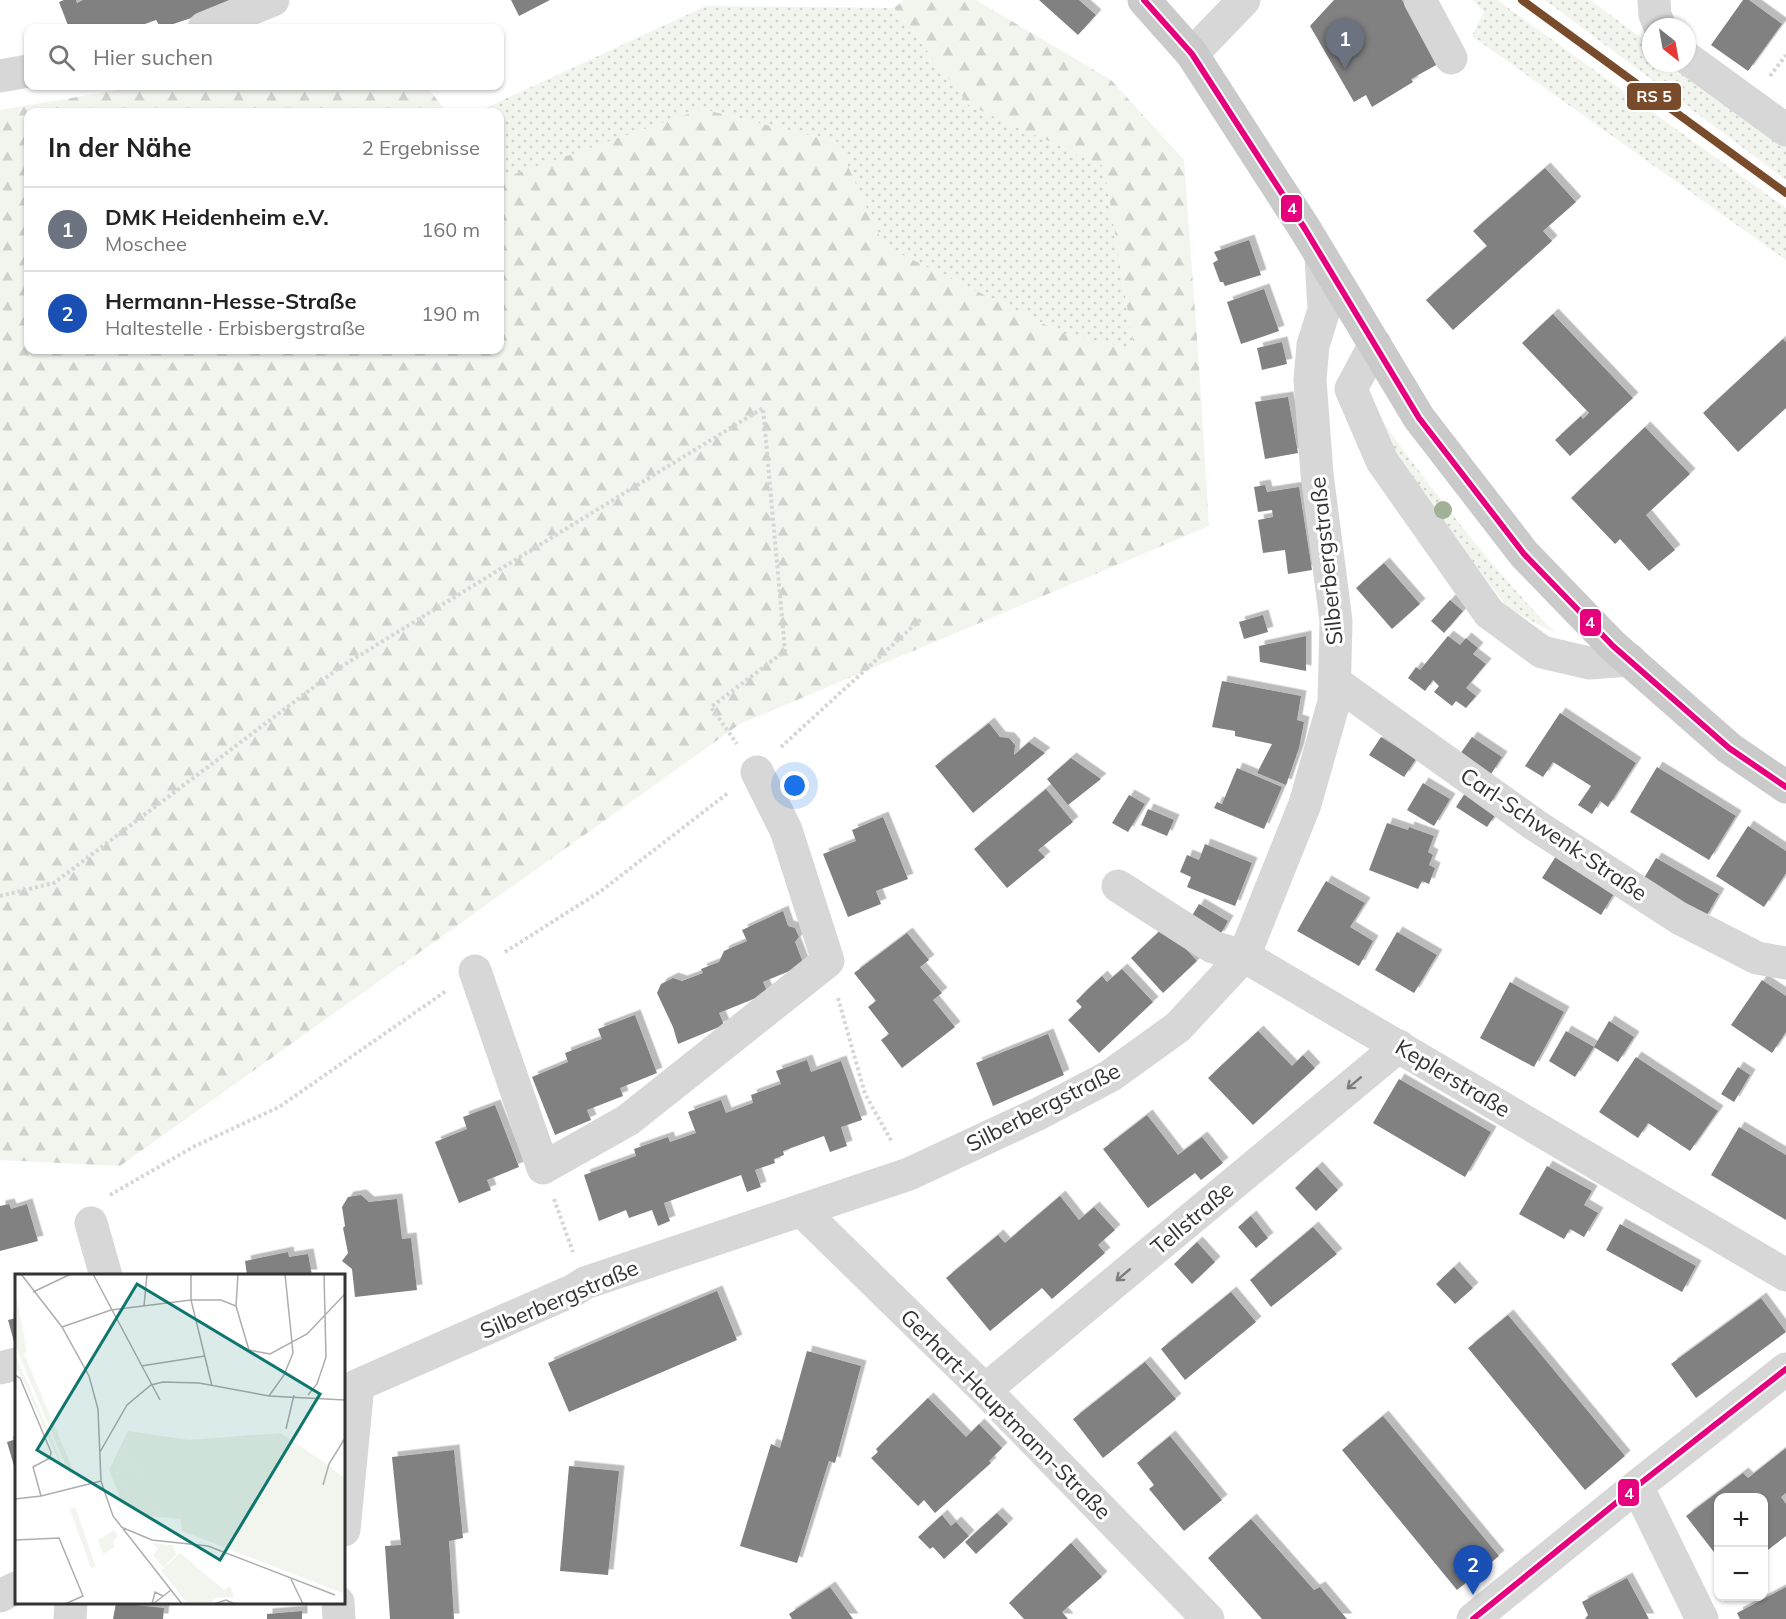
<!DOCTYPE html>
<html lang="de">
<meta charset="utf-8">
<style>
:root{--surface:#fff;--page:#f6f6f6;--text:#222;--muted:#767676;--line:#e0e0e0;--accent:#7a7a7a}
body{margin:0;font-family:Mulish,sans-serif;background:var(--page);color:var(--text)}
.controls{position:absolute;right:18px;bottom:18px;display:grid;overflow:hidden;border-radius:12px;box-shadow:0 2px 4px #0004}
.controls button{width:54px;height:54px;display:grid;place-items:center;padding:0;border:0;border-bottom:2px solid var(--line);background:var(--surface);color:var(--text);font:30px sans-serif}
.compass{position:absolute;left:1642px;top:18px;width:54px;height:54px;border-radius:50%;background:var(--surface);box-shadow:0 2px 4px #0004;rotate:149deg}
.you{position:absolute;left:795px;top:786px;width:21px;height:21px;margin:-15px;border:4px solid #fff;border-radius:50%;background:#1a73e8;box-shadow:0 0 0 9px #1a73e833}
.badge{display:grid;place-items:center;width:39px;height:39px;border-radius:50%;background:var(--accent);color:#fff;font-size:20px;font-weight:700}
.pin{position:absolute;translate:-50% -50px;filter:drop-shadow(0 2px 3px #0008)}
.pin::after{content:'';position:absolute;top:32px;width:21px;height:18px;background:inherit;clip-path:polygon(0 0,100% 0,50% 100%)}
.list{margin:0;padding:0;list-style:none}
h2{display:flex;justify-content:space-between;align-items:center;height:78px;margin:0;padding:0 24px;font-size:26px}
h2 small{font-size:20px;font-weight:400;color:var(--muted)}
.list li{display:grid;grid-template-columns:39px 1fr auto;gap:18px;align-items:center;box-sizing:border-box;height:84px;padding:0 24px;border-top:2px solid var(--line)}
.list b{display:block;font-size:22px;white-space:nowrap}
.list p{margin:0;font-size:20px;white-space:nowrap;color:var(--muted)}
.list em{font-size:20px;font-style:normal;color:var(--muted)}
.icon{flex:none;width:33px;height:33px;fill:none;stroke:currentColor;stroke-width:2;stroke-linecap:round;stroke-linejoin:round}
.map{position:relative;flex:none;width:1786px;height:1619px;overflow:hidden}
.search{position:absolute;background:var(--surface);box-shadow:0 2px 4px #0004;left:24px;top:24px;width:480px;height:66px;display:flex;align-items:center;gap:15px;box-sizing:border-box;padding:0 21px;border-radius:12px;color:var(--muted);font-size:22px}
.panel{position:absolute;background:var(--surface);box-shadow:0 2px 4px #0004;left:24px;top:108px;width:480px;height:246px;border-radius:12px}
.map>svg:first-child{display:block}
</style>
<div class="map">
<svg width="1786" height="1619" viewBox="0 0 1786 1619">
<defs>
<pattern id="grass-dots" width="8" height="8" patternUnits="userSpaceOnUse" patternTransform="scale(1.5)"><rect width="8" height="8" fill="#f1f5ed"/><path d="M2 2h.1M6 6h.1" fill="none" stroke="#cfd2cc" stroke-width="1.8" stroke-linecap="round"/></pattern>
<pattern id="forest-firs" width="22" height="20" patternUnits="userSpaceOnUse" patternTransform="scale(1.5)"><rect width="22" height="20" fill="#f1f5ed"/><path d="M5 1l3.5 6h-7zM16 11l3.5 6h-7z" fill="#cfd2cc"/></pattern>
<filter id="shadow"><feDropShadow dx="5.5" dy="-5.5" stdDeviation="0" flood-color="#0004"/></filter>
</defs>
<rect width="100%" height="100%" fill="#fff"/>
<path fill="url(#grass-dots)" d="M1472,0H1497L1786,208V260L1472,36L1484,12Z
M1545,0H1590L1651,45V63H1676L1786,144V180Z
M706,6L894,8L969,105L1104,166L1134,349L1067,335L883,246L837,142L702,109L500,180V112H477Z
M1372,407C1429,486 1487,563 1555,633L1509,609L1389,452Z"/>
<path fill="url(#forest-firs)" d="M904,0H976L1111,80L1184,160L1199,366L1209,526L740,724L120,1166L0,1160V110L142,86H426L447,112H28V350H500V179L702,109L837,142L884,246L1067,335L1134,349L1104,166L969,105L894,8Z"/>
<path fill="#818181" filter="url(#shadow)" d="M64,0H76L77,3L83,0H246L161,28L156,20L134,28H125L123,24L113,28H107L106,26L100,28H88L87,27L69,28L59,2Z
M511,0H550L519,16Z
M1039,0H1079L1096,15L1078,35Z
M1334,0H1402L1438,64L1411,79L1413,82L1372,107L1366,95L1354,102L1310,26Z
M1743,0H1749L1782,24L1748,71L1711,45Z
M1545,168L1576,202L1543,231L1552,241L1453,330L1426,300L1487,246L1473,231Z
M1249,240L1261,275L1225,286L1223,282H1220L1213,263L1218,260L1214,252Z
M1264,289L1279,331L1241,344L1227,302Z
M1553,314L1633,398L1570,456L1555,440L1581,416L1583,419L1589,413L1522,343Z
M1783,339L1786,342V408L1738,452L1703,413Z
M1282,342L1287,364L1262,370L1257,348Z
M1288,397L1298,453L1265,459L1255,402Z
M1645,427L1690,474L1646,515L1675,550L1649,571L1620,539L1615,544L1571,498Z
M1265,485L1267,492L1299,487L1312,570L1288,574L1285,550L1263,553L1258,520L1273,517L1272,510L1258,512L1254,487Z
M1384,563L1420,604L1392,629L1356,588Z
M1450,600L1463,611L1444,633L1431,621Z
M1263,615L1268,632L1244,639L1239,622Z
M1306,636V671L1260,662L1259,646Z
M1448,636L1460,645L1466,638L1478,648L1473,654L1486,664L1466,688L1476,696L1466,708L1456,701L1452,706L1434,692L1439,686L1433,680L1425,691L1408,678L1416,667L1420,670Z
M1222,681L1301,696L1297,720L1304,722L1299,748L1286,785L1257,773L1272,744L1235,736V731L1212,727Z
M1560,713L1636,763L1608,807L1600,801L1592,814L1578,805L1591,786L1553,762L1543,777L1525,766Z
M989,723L1000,737L1009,738L1015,745L1014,755L1029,742L1045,753L973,813L935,766Z
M1381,737L1416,759L1404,777L1369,755Z
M1472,737L1502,757L1491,774L1460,754Z
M1071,758L1101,779L1068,805L1047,779Z
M1657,767L1736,816L1709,860L1630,812Z
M1237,768L1282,787L1264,829L1214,808L1217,802L1222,804Z
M1423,783L1450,799L1434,826L1407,810Z
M1046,789L1073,822L1038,850L1045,857L1007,888L974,849Z
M1467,790L1498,811L1487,827L1456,807Z
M1129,795L1145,804L1128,832L1112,823Z
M1148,809L1174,820L1167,836L1141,825Z
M883,817L908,879L876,891L881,904L848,917L823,854L856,841L852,830Z
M1387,823L1408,830L1409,827L1434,836L1428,852L1433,855L1429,865L1435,868L1429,884L1422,881L1418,889L1369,870Z
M1748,826L1786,851V873L1764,907L1716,876Z
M1205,844L1252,863L1235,906L1187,887L1191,877L1180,872L1187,855L1199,860Z
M1558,853L1616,890L1601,915L1542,878Z
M1656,858L1719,894L1704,920L1641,883Z
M1326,881L1365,903L1350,927L1373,941L1359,966L1297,931Z
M1199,904L1228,921L1219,937L1190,919Z
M783,911L788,926L795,928L799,937L795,942L804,965L763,982L768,993L719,1013L724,1025L678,1044L673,1027L657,993L661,984L673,978L682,981L703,973L701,969L719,962L724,951L747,941L742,930Z
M1165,926L1197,961L1163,993L1131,958Z
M1397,932L1437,955L1414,993L1375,970Z
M907,933L929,960L920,967L942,993L933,1000L955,1027L902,1068L881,1040L889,1034L868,1007L876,1001L854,973Z
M1122,969L1153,1002L1099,1053L1068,1020L1082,1007L1076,1001L1089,988L1102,976L1107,982Z
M1762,980L1786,996V1032L1772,1053L1731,1025Z
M1510,982L1564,1012L1534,1067L1480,1038Z
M635,1015L657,1073L620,1088L623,1096L587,1110L591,1120L555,1135L532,1077L568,1062L565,1053L602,1039L598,1029Z
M1609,1021L1634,1037L1618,1062L1594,1047L1575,1077L1549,1061L1566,1031L1594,1047Z
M1258,1031L1292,1066L1303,1055L1315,1068L1253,1125L1208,1078Z
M1048,1034L1064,1075L993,1106L976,1063Z
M1636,1057L1718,1111L1690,1151L1648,1123L1638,1138L1599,1112Z
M807,1060L811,1072L841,1061L862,1120L841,1127L847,1146L830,1152L824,1136L783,1151L784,1155L774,1159L775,1163L755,1170L761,1187L747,1192L741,1175L664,1203L670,1221L658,1226L652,1210L629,1218L626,1210L599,1221L584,1175L636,1156L634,1149L668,1137L670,1142L696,1133L688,1112L721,1100L726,1113L753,1103L751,1095L781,1084L776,1071Z
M1738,1067L1750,1075L1734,1102L1721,1094Z
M1399,1079L1491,1132L1465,1177L1373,1123Z
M495,1105L519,1167L487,1180L491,1190L459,1203L435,1142L467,1129L463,1117Z
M1147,1115L1178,1155L1202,1137L1223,1163L1201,1180L1195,1173L1148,1208L1103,1149Z
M1739,1127L1786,1155V1220L1711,1175Z
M1547,1166L1592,1191L1584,1205L1598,1213L1584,1237L1570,1229L1564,1239L1519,1214Z
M1317,1167L1338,1190L1316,1211L1295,1188Z
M361,1195L369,1202L397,1199L402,1239L411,1238L417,1290L355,1297L352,1269L342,1261L348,1253L343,1228L345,1226L342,1207L348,1197Z
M1060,1196L1079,1220L1094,1207L1115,1230L1098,1245L1105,1253L1052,1299L1042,1288L990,1331L946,1278L998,1235L1005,1243Z
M9,1204L11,1209L27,1204L38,1241L0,1251V1206Z
M1251,1216L1268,1238L1256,1248L1238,1227Z
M1620,1224L1696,1266L1682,1292L1606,1250Z
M1313,1227L1337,1254L1271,1307L1250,1280Z
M1197,1242L1215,1262L1192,1284L1174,1264Z
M288,1252L289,1257L308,1254L312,1275H247L245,1261Z
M1454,1267L1473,1288L1455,1304L1436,1284Z
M717,1291L737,1340L569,1412L548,1363L640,1323Z
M1231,1292L1256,1322L1185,1380L1161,1349Z
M1761,1298L1786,1332L1696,1398L1671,1364Z
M1508,1315L1625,1456L1585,1490L1468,1348Z
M16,1318V1349L8,1320Z
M807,1351L861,1366L835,1463L829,1461L797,1563L740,1546L771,1444L780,1448Z
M1145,1362L1176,1399L1103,1458L1073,1419Z
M928,1398L966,1437L979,1424L1002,1448L989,1461L991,1463L935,1513L924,1500L918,1506L871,1458L878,1452L876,1449Z
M1383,1416L1499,1556L1457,1590L1342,1450Z
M1170,1436L1222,1500L1184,1531L1149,1489L1154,1485L1137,1463Z
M16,1439V1473L7,1442Z
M1786,1448V1493L1781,1497L1786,1504V1536L1764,1553V1497H1719L1717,1556L1686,1516L1743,1473L1748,1478Z
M454,1450L463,1538L449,1541L454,1619H390L385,1546L401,1545L392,1457Z
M569,1466L619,1471L608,1575L560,1571Z
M997,1513L1008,1524L976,1554L965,1542Z
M942,1515L951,1526L956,1522L969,1536L944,1559L933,1547L930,1549L918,1537Z
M1251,1519L1314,1590L1320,1587L1347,1619H1262L1208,1558Z
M1071,1543L1102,1577L1062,1612L1068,1619H1024L1009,1603Z
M1627,1578L1649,1619H1585L1588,1615L1582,1602Z
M830,1587L853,1619H792L789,1614Z
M1786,1587V1619H1740L1737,1613Z
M116,1603L164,1608L163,1619H113Z
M302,1611V1619H267V1614Z"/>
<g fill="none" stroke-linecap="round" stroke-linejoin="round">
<path stroke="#d6d6d6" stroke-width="4" stroke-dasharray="3 3" stroke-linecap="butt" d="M1770,76L1786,55
M781,747L921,619
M0,896L54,883L339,668L763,408L785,651L711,707L737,744
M505,952L601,891L728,793
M838,998L865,1094L892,1142
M110,1195L195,1146L279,1107L446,991
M554,1199L573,1252"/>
<path stroke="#d7d7d7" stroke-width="33" d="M1420,0L1451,58
M1654,0L1655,15L1660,27
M204,28L273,0
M1192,54L1244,0
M1687,58L1786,130
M0,76L28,71
M1375,344L1351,389L1382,461L1489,613L1542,652L1589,663L1630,660
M1335,682L1535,825L1679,918L1757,958L1786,963
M1118,886L1213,947L1244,956L1786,1275
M475,971L543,1168L628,1120L828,961L786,830L757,772
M802,1211L985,1390L1208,1619
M91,1223L106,1276
M0,1368L16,1364
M985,1390L1399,1046
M344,1394L358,1385L574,1290L585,1283L909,1174L1038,1114L1110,1076L1178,1027L1244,956L1305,804L1334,702L1336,621L1317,474L1310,380L1313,345L1324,310L1321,256
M1637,1486L1702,1619
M344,1530L358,1385
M0,1596L16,1588
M338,1602L339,1619
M70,1619L71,1602
M1473,1619L1637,1486L1786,1369"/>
<path stroke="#cacaca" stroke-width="33" d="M1144,0L1192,54L1305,229L1419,418L1524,554L1613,646L1729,748L1786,787"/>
<defs>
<path id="bus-1" d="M1144,0L1192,54L1305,229L1419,418L1524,554L1613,646L1729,748L1786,787
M1473,1619L1637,1486L1786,1369"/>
</defs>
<use href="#bus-1" stroke="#fff" stroke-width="10"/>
<use href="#bus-1" stroke="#e5007d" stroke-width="6"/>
<defs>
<path id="rail-1" d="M1522,0L1786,193"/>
</defs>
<use href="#rail-1" stroke="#fff" stroke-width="12"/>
<use href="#rail-1" stroke="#7a4b2a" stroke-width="8"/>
</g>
<circle fill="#a2b095" cx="1443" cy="510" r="9"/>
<defs><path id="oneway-shaft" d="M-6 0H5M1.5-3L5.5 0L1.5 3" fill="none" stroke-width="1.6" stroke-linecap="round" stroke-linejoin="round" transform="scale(1.5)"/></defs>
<g stroke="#7d7d7d">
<use href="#oneway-shaft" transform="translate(1354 1083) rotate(140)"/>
<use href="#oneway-shaft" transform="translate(1123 1275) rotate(140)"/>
</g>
<g text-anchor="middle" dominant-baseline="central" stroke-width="6" stroke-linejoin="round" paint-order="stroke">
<g font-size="22" fill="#333" stroke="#fff">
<text transform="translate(1326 561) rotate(-96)">Silberbergstraße</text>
<text transform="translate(1554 834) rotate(34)">Carl-Schwenk-Straße</text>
<text transform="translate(1453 1078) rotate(31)">Keplerstraße</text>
<text transform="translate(1043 1107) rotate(-27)">Silberbergstraße</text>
<text transform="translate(1192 1218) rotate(-40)">Tellstraße</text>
<text transform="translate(559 1299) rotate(-23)">Silberbergstraße</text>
<text transform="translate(1006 1414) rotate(45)">Gerhart-Hauptmann-Straße</text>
</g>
</g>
<g transform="translate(15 1274)">
<rect width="330" height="330" fill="#fff"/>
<path d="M1,21L12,78L9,80L56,191L57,207L0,71ZM0,80L39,170L55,212L4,97L0,98ZM110,180L130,206L140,231L165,236L166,245L133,242L114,230L112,215L102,201ZM60,233L81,293L76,294L55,235ZM137,269L158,271L161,281L148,293L138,281L143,275ZM165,279L209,316L215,312L219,323L200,324L196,330H173L146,296Z" fill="#f1f5ed"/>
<path d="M113,157L174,166L265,159L312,190L330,205V320L167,257L165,237L140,231L128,220L130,206L110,180L102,200L112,215L114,230L108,231L94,196Z" fill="#f1f5ed"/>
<path d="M99,256L103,262L97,268L100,273L88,280L83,266Z" fill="#f1f5ed"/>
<path fill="none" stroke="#adadad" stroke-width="1.5" d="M6,0L47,53L74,102L83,135L86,207L98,242L167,330M78,0L145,126M176,0V26L197,112M18,18L56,0M129,32L132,0M221,32L223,0M47,53L96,36L176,26H206L221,32L234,76L255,80L292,60L330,20M126,92L190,82M0,101L5,104L36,178L35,184L18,193L26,222M293,121L302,110L311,83L309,0M254,122L269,101L278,79L270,0M271,155L279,121M85,178L112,131L136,111L148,108L184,109L254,122L330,126M308,211L314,190L330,164M0,225L26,222L86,207M106,253L137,266L193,272L320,321M0,266L44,264L68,322L50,330M276,305L288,330M137,330L140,318L148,322M138,330L156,316M199,330L211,326L220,330"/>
<path fill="#0f766e" fill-opacity="0.15" stroke="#0f766e" stroke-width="3" d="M122,10L305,120L205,286L22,176Z"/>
<rect width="330" height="330" fill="none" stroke="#333" stroke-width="3"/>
</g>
<g stroke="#fff" stroke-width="2">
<rect x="1626" y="82" width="56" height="29" rx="6" fill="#7a4b2a"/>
<rect x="1280" y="194" width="23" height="29" rx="6" fill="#e5007d"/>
<rect x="1579" y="608" width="23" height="29" rx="6" fill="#e5007d"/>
<rect x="1617" y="1478" width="23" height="29" rx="6" fill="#e5007d"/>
</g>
<g font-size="16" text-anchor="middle" font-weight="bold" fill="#fff">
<text x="1654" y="102">RS 5</text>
<text x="1292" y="214">4</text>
<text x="1590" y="628">4</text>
<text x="1629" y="1499">4</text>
</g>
</svg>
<div class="controls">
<button>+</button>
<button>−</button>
</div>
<svg class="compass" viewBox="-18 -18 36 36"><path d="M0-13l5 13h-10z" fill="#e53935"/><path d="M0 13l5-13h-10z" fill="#767676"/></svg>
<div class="you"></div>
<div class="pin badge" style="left:1345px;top:69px;background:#6b7280">1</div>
<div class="pin badge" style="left:1473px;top:1595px;background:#1a4fb4">2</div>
<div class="search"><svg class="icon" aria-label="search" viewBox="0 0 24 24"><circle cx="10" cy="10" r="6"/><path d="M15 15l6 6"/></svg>Hier suchen</div>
<section class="panel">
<h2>In der Nähe<small>2 Ergebnisse</small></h2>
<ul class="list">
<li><span class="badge" style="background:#6b7280">1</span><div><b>DMK Heidenheim e.V.</b><p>Moschee</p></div><em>160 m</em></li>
<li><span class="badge" style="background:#1a4fb4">2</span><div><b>Hermann-Hesse-Straße</b><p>Haltestelle · Erbisbergstraße</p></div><em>190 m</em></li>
</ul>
</section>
</div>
